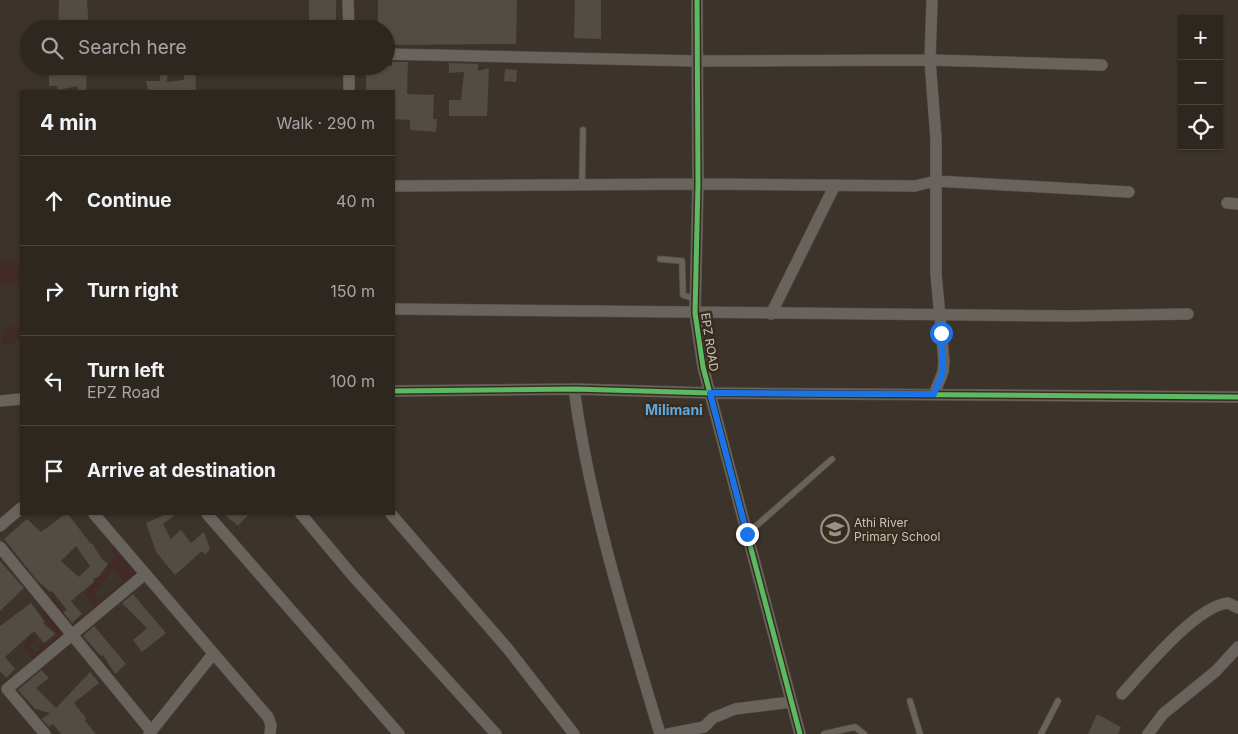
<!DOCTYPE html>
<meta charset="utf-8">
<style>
:root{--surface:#2d2720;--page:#39332d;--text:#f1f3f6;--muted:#a7a5a5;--line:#48443e}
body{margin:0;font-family:Inter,sans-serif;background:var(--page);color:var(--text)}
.controls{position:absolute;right:15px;top:15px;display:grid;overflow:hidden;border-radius:0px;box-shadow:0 1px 4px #0004}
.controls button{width:45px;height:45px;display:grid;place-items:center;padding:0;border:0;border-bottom:1px solid var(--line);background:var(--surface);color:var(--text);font:25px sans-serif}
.stop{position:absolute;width:15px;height:15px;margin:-11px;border:4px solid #1a73e8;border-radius:50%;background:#fff}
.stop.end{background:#1a73e8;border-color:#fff;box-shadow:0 1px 5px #0008}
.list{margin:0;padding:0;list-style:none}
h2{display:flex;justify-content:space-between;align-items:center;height:65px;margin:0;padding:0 20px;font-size:21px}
h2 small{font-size:16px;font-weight:400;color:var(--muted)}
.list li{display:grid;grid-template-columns:32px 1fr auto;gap:15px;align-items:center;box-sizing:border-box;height:90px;padding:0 20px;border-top:1px solid var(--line)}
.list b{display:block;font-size:19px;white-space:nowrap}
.list p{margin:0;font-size:16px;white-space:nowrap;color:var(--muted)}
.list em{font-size:16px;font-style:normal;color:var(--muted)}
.icon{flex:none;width:28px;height:28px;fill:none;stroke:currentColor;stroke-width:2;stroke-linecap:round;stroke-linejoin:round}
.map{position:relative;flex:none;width:1238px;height:734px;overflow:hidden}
.search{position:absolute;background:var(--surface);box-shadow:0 1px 4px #0004;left:20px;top:20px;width:375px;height:55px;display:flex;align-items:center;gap:12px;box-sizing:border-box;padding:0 18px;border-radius:28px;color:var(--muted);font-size:19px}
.panel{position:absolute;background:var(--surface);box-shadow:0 1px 4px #0004;left:20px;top:90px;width:375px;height:425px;border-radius:0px}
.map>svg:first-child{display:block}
</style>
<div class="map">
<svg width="1238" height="734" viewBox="0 0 1238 734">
<rect width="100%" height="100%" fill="#3c342b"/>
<path fill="#422a28" d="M8,260L21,267L19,282L11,286L0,285V262Z
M16,326L20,329L19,339L8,346L1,342L6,328Z
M115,546L138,574L72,628L48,601L55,598L72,625L124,581L113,569L95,594L100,599L94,605L84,594L99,576H102L115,556L110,549Z
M43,607L65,633L34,661L23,645L33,634L37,638L30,646L36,653L40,650L39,647L42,644L45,646L58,635L48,625L40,612Z"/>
<path fill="#524c44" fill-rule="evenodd" d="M59,0H87L89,29H58Z
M309,0H336V29H309Z
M378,0H517L516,44L386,45V29H378Z
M575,0H601V39L574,38Z
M392,62H408L407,94L434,95L433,119H437L436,132L410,130V120L394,119V91H366V66H392Z
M449,63L478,64V71L489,68L487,116H449V100H461L464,72L449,73Z
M87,66L86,91H78V86L58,90L57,86H49V69H76V67Z
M160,66H168L167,82L184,80V66H195L196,91H148L146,81H160Z
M505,69L517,70L516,82L504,81Z
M65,514H68L91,544L92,543L101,558L108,564L99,576L93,579L94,582L71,601L82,614L72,623L63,612L67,610L52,591L50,592L36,579L4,539L27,519L41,532ZM76,546L90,566L79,577L61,561Z
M166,514H176L163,524L171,539L181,530L191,543L204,532L210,549L205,555L202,551L175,575L156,552L146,523Z
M224,514H249L238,526Z
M0,561L24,588L0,611Z
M133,594L166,633L142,652L133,640L147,628L122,603Z
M31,603L45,622L43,623L55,634L44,643L34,631L5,657L15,669L6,678L0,671V626Z
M94,626L126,664L115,674L103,655L101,656L83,636Z
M41,670L49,678L36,688L56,708L90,672L99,683L74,703L86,718L85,721L96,734H61L53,724L49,727L42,719L50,713L35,709L18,690Z
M1097,714L1121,727L1118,734H1088Z"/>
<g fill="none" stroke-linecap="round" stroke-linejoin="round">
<defs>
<path id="lane" d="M582,185L583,130
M660,259L682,261L683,295L695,299
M747,534L832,459
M910,701L920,734
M824,734L855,727L864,734
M1041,734L1058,701"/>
<path id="street" d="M348,0L349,29
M697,0L698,184L695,313L703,367L800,734
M932,0L930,60L936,139V274L944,361L943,372L934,394
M386,54L696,61L930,60L1102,65
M349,91V66
M394,186L698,184L915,186L936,181L1129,192
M1227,203L1238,204
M394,309L1071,316L1188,314
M771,314L835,185
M574,389C590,507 626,620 660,734
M394,391L574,389L710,393L1238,397
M0,401L21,399
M94,514L268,717L271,725L270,734
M207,514L399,734
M301,514L352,575L496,734
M391,514L508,649L574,734
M0,526L21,508
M0,547L151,731
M1122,694C1144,670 1196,606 1228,603L1238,608
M45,734L7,689L145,574
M149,734L213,654
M668,734L704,727L713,718L735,709L791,702
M1148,734L1163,714L1216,671L1238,647"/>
</defs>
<use href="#lane" stroke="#56504a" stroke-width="7"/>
<use href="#street" stroke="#56504a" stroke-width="12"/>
<use href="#lane" stroke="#68635c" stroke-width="5.5"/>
<use href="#street" stroke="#68635c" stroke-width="11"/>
<defs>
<path id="cycleway" d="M697,0L698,184L695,313L703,367L800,734
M394,391L574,389L710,393L1238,397"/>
</defs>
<use href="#cycleway" stroke="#372c1e" stroke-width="8"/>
<use href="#cycleway" stroke="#5cba63" stroke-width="5"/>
</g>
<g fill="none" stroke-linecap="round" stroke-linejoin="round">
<path stroke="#1a73e8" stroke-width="6" d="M747,534L710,393L934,394L943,372L941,333"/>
</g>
<defs>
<symbol id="school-ring" viewBox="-11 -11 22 22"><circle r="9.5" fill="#372c1e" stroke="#9a9185" stroke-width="1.5"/><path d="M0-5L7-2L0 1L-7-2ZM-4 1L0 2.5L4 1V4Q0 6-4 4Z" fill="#9a9185"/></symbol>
</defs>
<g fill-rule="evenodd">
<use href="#school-ring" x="819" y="513" width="32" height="32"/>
</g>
<g text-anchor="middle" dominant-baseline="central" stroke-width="5" stroke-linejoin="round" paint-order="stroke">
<g font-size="12" fill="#ccc3b6" stroke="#372c1e">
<text transform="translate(710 342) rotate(81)">EPZ ROAD</text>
</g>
<g font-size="12" fill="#ccc3b6" stroke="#372c1e" text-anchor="start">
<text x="854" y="522">Athi River<tspan x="854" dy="14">Primary School</tspan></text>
</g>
<g font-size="14" font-weight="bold" fill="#62a8da" stroke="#372c1e">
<text x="674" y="409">Milimani</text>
</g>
</g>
</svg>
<div class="controls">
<button>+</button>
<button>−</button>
<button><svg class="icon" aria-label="locate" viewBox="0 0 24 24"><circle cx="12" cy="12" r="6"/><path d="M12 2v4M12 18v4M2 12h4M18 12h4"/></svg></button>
</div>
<div class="stop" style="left:941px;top:333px"></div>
<div class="stop end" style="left:747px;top:534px"></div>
<div class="search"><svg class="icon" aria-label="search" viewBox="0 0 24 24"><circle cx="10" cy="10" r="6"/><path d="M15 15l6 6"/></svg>Search here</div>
<section class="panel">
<h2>4 min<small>Walk · 290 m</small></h2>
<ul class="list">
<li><svg class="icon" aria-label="ahead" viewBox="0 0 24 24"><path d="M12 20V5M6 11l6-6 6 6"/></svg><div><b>Continue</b></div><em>40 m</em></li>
<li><svg class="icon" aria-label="right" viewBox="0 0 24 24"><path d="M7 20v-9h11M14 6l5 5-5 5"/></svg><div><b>Turn right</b></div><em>150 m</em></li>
<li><svg class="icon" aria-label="left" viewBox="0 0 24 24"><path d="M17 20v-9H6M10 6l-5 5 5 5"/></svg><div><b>Turn left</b><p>EPZ Road</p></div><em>100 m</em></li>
<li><svg class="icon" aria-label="arrive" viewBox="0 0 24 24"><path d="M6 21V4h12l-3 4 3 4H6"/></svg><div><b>Arrive at destination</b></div></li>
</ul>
</section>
</div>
